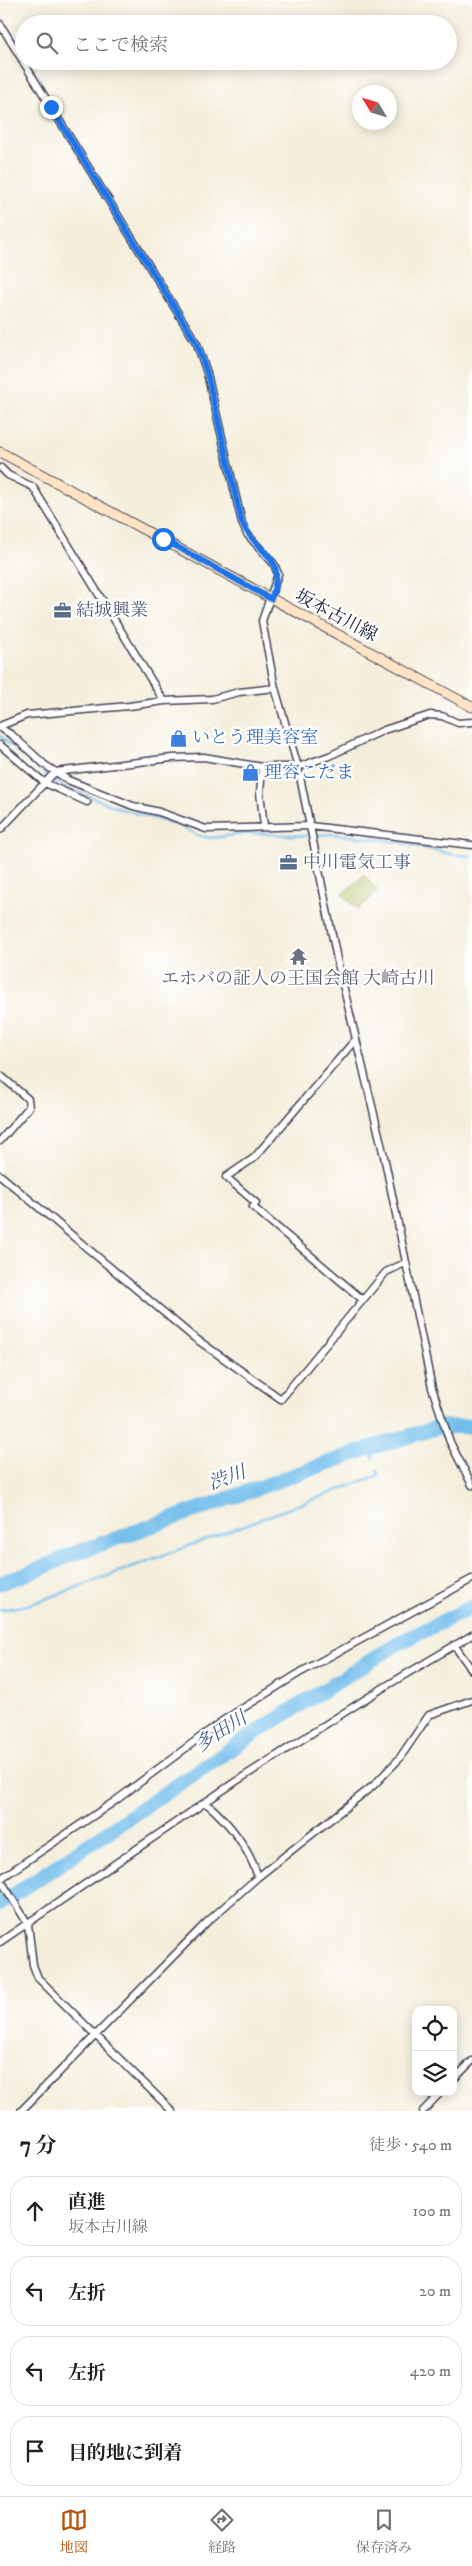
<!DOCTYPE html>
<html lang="ja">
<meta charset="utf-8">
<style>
:root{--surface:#fff;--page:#f2f2f2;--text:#202124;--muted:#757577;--line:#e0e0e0;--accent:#b45309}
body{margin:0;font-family:"IM FELL DW Pica","Noto Serif JP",serif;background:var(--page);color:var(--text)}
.controls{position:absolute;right:15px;bottom:15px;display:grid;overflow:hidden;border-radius:10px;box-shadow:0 2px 12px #0003}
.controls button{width:45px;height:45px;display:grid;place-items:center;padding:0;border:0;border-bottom:1px solid var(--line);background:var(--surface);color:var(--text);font:25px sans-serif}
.compass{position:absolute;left:352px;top:85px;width:45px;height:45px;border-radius:50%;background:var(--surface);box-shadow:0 2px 12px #0003;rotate:308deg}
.stop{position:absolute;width:15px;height:15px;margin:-11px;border:4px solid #1a73e8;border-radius:50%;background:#fff}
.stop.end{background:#1a73e8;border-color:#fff;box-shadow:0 1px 5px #0008}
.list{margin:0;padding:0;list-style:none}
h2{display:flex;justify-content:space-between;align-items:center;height:65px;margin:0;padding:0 20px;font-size:21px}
h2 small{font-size:16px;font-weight:400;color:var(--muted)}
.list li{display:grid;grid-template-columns:32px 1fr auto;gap:15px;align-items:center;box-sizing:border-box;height:70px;margin:0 10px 10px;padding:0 10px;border:1px solid var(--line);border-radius:20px}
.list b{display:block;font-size:19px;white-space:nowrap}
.list p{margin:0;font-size:16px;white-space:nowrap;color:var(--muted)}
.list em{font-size:16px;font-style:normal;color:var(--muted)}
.icon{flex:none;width:28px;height:28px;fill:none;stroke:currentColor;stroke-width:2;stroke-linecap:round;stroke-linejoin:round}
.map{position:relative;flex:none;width:472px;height:2111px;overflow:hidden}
.search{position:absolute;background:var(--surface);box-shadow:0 2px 12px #0003;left:15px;right:15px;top:15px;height:55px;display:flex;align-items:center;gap:12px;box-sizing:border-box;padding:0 18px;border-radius:28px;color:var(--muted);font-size:19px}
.sheet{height:385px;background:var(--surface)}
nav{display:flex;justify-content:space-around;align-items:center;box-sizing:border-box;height:70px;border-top:1px solid var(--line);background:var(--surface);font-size:14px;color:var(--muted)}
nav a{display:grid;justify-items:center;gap:2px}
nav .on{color:var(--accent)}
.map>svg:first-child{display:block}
</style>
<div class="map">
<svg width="472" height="2111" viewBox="0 0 472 2111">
<rect width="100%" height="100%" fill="#fff"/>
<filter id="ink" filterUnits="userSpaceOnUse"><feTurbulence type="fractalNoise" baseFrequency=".02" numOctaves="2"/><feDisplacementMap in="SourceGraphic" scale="10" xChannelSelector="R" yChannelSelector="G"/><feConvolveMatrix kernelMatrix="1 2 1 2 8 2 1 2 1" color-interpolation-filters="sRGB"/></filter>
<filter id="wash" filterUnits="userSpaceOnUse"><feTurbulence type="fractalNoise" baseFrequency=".0096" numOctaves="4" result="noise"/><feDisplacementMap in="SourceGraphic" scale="20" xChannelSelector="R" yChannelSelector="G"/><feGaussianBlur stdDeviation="1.12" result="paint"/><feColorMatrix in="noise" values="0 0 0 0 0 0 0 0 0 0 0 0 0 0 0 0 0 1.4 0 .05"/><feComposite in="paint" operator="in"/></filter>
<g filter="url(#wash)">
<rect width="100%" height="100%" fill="#f4eedb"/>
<path fill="#aebf63" stroke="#68704f" d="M364,875L378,891L358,910L342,894Z"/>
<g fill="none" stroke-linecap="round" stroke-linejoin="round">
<path stroke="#71bdeb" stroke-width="2.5" d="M0,736L54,782L121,809L178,825L199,836L211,838L250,833L304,836L333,834L399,842L455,855L472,856
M370,1448L373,1459
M0,1610L28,1605L51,1597L379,1475L377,1470"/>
<path stroke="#71bdeb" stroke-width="15" d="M0,1583L38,1570L70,1555L370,1448L439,1427L472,1426
M0,1904L252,1735L399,1643L472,1607"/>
</g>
</g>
<g filter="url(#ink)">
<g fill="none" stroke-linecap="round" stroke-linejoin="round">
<defs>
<path id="minor" d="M0,24L197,344L207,373L242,523L247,534L274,564L278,574L262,621L275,688L298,767L338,964L384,1156L432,1388L450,1442L472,1485
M1,468L8,475L33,487L164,701
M0,726L27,715L129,706L164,701L212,699L239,692L275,688
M0,728L12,735L45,765L68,780L133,806L159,812L206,829L310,826L472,845
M0,745L45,783L87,802
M262,767L260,793L264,826
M0,830L55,772L172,758L204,757L262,767H298L329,756L384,730L430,715L442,716L458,723L472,722
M356,1039L254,1158L226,1177L256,1203L253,1207L363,1300
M0,1075L28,1099L29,1107L0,1141
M0,1175L192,1336L281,1399L386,1272L405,1263
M454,1645L472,1670
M205,1802C230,1823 248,1846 258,1877
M0,1879L115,1801L222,1721L301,1672L472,1579
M0,1879L28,1924L33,1965L38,1978L172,2111
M0,1942L235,1782L386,1686L472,1635
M453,2080L472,2061
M21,2111L207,1922L258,1877L374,1785L399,1759L429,1715L472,1700
M423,2111L441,2092"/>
<path id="secondary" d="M0,452L472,707"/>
</defs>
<use href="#minor" stroke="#424153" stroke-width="9"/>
<use href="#secondary" stroke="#424153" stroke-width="11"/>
<use href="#minor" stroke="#fff" stroke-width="6"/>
<use href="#secondary" stroke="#fee4c5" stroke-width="9"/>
</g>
</g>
<g fill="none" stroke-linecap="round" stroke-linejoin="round" filter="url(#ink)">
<path stroke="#1a73e8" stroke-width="6" d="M51,107L197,344L207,373L242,523C259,558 288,553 271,599L163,539"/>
</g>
<defs>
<symbol id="office-bare" viewBox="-9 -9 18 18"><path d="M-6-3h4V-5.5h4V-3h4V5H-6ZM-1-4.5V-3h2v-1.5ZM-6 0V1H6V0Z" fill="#5c6f8a" stroke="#fff" stroke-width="2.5" paint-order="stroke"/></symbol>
<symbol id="shop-bare" viewBox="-9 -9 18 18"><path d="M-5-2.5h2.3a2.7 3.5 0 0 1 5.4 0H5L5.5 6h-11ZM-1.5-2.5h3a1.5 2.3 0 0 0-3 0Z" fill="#3f7fe0" stroke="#fff" stroke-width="2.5" paint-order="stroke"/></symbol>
<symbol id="temple-bare" viewBox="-9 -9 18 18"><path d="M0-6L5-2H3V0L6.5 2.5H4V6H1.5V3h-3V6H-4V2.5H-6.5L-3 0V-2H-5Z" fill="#6b7280" stroke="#fff" stroke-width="2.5" paint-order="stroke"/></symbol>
</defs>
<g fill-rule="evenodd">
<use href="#office-bare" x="50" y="598" width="25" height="25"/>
<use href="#shop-bare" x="166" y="726" width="25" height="25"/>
<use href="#shop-bare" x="238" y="760" width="25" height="25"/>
<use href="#office-bare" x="276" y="850" width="25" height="25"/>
<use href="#temple-bare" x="286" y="944" width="25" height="25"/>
</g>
<g text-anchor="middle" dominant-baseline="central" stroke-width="4.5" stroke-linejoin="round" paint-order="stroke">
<g font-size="18" fill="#4e5e75" stroke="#fff" text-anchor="start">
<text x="76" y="611">結城興業</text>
<text x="303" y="863">中川電気工事</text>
</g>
<g font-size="18" fill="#22223b" stroke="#fff">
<text transform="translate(336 616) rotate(28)">坂本古川線</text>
</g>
<g font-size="18" fill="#366cbe" stroke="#fff" text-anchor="start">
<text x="192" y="738">いとう理美容室</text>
<text x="264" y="773">理容こだま</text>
</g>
<g font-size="18" fill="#5b616d" stroke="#fff">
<text x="298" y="979">エホバの証人の王国会館 大崎古川</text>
</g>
<g font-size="19" font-style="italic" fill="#426081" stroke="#fff">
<text transform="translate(227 1478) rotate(-20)">渋川</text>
<text transform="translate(221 1732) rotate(-33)">多田川</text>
</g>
</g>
</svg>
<div class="controls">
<button><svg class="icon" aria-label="locate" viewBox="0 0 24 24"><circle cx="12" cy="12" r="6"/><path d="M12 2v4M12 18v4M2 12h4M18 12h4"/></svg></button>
<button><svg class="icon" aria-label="layers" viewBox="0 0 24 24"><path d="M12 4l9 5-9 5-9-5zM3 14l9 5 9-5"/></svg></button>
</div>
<svg class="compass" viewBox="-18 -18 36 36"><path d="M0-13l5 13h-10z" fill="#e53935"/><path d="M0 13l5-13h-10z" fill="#757577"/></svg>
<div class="stop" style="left:163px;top:539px"></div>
<div class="stop end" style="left:51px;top:107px"></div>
<div class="search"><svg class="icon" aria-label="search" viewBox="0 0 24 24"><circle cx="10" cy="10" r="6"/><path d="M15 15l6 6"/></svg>ここで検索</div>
</div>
<section class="sheet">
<h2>7 分<small>徒歩 · 540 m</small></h2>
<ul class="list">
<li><svg class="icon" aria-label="ahead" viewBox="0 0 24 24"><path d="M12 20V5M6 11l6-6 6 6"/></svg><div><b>直進</b><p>坂本古川線</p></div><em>100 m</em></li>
<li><svg class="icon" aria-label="left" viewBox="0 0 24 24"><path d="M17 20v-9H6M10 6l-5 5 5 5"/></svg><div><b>左折</b></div><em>20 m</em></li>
<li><svg class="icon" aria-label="left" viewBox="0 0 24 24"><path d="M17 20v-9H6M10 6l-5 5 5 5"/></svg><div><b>左折</b></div><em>420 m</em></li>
<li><svg class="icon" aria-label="arrive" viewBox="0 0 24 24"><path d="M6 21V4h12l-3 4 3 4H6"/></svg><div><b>目的地に到着</b></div></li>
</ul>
</section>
<nav>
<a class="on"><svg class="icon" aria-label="map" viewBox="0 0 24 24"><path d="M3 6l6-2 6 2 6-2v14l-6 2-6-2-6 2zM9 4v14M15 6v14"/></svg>地図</a>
<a><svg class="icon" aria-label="directions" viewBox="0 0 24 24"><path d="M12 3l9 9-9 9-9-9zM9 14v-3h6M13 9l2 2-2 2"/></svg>経路</a>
<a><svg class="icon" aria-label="saved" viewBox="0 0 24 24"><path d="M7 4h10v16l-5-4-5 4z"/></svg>保存済み</a>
</nav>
